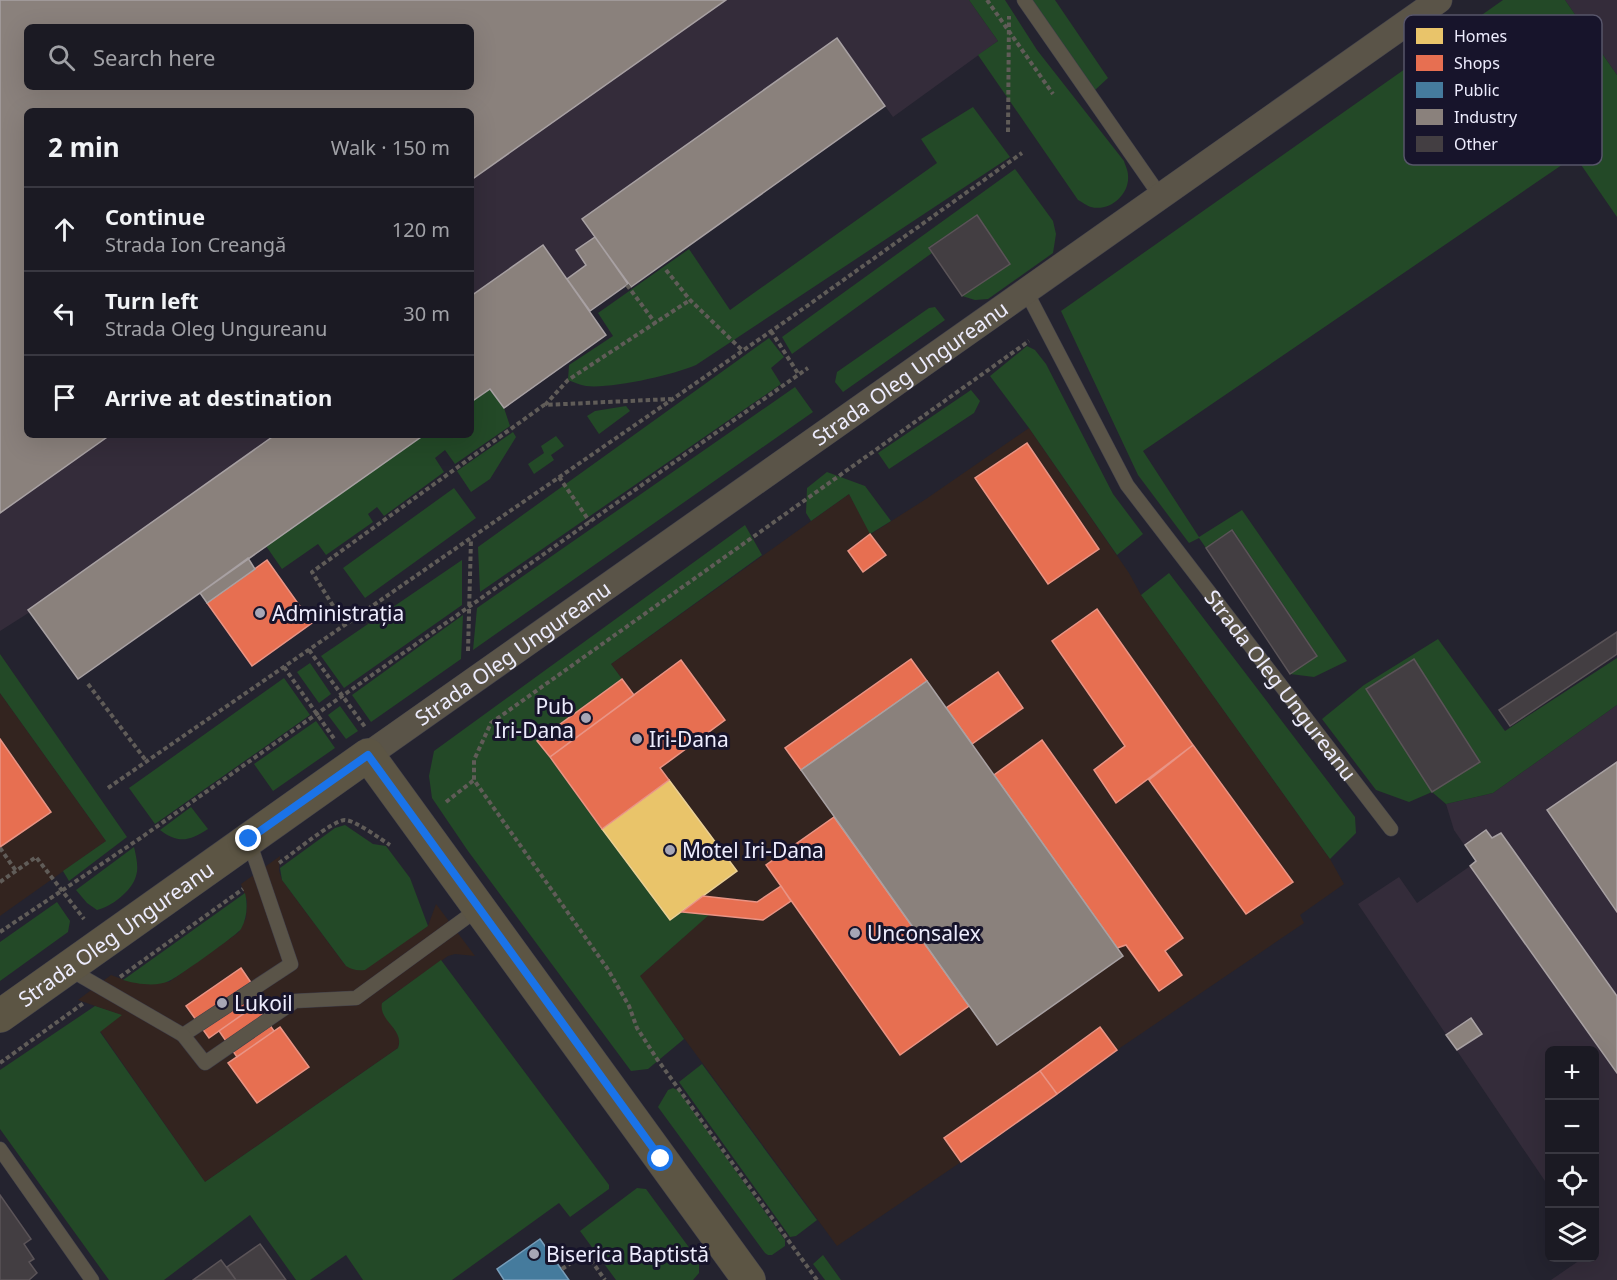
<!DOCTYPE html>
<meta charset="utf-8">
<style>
:root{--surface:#1b1a23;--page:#282730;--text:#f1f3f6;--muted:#a0a1a6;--line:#393841}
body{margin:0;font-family:"Noto Sans",sans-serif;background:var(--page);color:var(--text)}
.controls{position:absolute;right:18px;bottom:18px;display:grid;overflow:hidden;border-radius:9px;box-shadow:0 6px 24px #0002}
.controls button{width:54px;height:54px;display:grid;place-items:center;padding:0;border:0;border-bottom:2px solid var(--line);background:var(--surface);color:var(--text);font:30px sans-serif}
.stop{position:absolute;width:18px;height:18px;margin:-14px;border:4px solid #1a73e8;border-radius:50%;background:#fff}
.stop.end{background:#1a73e8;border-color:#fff;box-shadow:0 2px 6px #0008}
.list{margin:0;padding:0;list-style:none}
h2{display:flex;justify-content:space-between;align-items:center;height:78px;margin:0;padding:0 24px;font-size:26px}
h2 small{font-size:20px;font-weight:400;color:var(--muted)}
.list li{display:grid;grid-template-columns:39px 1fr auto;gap:18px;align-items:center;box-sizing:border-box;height:84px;padding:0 24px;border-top:2px solid var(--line)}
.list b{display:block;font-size:22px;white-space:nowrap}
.list p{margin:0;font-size:20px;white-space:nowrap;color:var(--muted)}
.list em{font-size:20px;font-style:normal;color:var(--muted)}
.icon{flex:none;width:33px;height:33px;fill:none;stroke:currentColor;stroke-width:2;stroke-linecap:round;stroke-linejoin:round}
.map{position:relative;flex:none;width:1617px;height:1280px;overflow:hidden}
.search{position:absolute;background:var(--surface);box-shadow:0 6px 24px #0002;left:24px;top:24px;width:450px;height:66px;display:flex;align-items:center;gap:15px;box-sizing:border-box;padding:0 21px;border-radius:9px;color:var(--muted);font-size:22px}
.panel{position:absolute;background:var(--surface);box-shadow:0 6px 24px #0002;left:24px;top:108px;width:450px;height:330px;border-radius:9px}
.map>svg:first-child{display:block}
</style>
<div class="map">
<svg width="1617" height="1280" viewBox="0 0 1617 1280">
<rect width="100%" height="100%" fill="#24232f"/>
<path fill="#33241f" d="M1029,428L1129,573L1141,595L1330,859L1344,884L1300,915L1304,923L1117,1050L961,1162L837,1246L639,977L709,914L670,920L537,741L622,679L611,664L849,494L871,534L926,499Z
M0,693L106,841L0,916Z
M280,856L279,871L282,880L346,966L428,926L436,904L475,956L455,954L448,956L387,999L382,1003L384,1014L398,1034L400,1039L398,1048L205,1182L100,1031L121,1015L78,1000L111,975L127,981L169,982L239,932L246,918L247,901L241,884Z"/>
<path fill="#342c3a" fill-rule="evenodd" d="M0,0H969L998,41L893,117L885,106L631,287L628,284L590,311L606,335L504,408L471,402V111H27V435H424L249,559L255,568L267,560L312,623L252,666L200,593L78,679L30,612L0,631ZM27,27H471V87H27Z
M1565,0H1617V75Z
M1617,705V1280H1551L1583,1258H1594V1050H1550L1549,1187L1358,904L1399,877L1417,903L1476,862L1454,830L1446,804L1493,793Z"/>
<path fill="#234927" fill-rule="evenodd" d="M969,0H1005L1037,50L1124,161C1125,165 1128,170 1128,175C1130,194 1110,212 1091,207C1087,206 1082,202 1078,200L978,55L998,41Z
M1032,0H1055L1108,78L1095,90Z
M1503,0H1565L1617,75V217L1575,156L1143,451L1199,537L1242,510L1347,661L1314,677L1290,674L1317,655L1233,530L1206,548L1199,538L1189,543L1138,475L1061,311Z
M973,107L1010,157L696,365C673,375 611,389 586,386C580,385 574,382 568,380L569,365L613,336L598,313L689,249L730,310L937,163L921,139Z
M1015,169L1053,221L1056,234L1053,253L988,299L975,300L962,296L1010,264L977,215L929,247L932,253L792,354L782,337Z
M935,307L945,320L843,392L835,382L837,372L929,308Z
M769,338L784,357L771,368L781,384L480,592L478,547Z
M1027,346L1035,350L1046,364L1113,494L1143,534L1117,555L1029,428L990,376Z
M795,387L813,412L473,650L477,608Z
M490,389L504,408L510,426L455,464L445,450L435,458L444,472L384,516L377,507L368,514L373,522L326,555L318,544L282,569L266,546L424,435H471V402Z
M971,390L980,401L974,413L889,469L878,453Z
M626,406L630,411L599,434L587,416L595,411Z
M513,432L516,437L490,479L471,492L457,471Z
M556,436L564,446L551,455L554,460L534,474L528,464L544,453L541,446Z
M827,472L865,486L891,521L870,534L849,494L811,521L806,513L807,488Z
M454,488L476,518L365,598L343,568Z
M745,525L762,555L611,664L622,679L538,741L670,920L681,912L710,914L640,976L684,1039L648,1069L631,1071L468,851L432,798L429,776L434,751Z
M462,560V605L344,688L321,656Z
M1169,573L1355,817L1356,833L1330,859L1141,595Z
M463,615L461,659L371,722L352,695Z
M1438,639L1505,731L1617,658V705L1493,793L1446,804L1432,792L1409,802L1376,790L1322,719L1364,685ZM1414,659L1480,761V762L1366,689Z
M0,654L127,837L69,881L63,871L106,841L0,693Z
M310,663L331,694L319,703L297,672Z
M284,678L310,715L155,824L129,788Z
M340,706L358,731L346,739L328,715Z
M316,721L335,748L273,791L254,764Z
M191,807L208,829C190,841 178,844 160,830Z
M345,825L373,844L386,846L410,878L428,926L365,970C357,971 353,970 346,966L282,880L280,868L335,828Z
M134,847C136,856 139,867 136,876C132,891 111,907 97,910L87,903L76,890Z
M245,893C248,905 247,918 241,929C238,934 177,978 169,981C157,987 136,984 123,980Z
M57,902L70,921L68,932L0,981V942Z
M441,960L609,1185V1189L570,1217L559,1203L452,1280H363L346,1255L310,1280H296L250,1215L164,1280H109L0,1129V1070L95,1006L122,1015L100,1032L205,1182L398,1048C405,1029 378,1021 382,1003Z
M702,1064L817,1220L796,1236L790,1237L788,1234L679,1082Z
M673,1088L679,1091L785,1240V1246L772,1255H768L765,1253L658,1107L668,1090Z
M637,1188L646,1189L699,1261V1273L693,1280H616L580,1231Z
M823,1255L841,1280H825L813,1264Z"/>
<path fill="#e9c46a" stroke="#ead096" stroke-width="1.5" d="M669,780L737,871L670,920L602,829Z"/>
<path fill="#e76f51" stroke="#e99485" stroke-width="1.5" d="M1027,443L1099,549L1048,584L975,478Z
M870,534L886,555L863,572L848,551Z
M267,560L312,623L252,666L207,603Z
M1097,609L1193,745L1116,803L1094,770L1125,746L1052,641Z
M911,659L927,681L801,770L785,748Z
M681,660L725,720L660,768L669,780L602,829L550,757Z
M998,672L1023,708L972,744L946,708Z
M622,679L634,695L550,757L537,741Z
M0,739L51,812L0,847Z
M1042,740L1183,938L1165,951L1182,975L1159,991L1126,945L1117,948L994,775Z
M1193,745L1293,882L1246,914L1149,780Z
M834,817L969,1006L900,1055L766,865Z
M781,886L791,901L763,920L682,912L703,896L757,902Z
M241,968L263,1000L209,1038L186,1006Z
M256,1005L274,1031L237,1057L219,1031Z
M280,1027L309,1067L257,1103L228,1063Z
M1100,1027L1117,1050L1057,1094L1040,1071Z
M1040,1071L1057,1094L961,1162L944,1138Z"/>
<path fill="#457b9d" stroke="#779dba" stroke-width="1.5" d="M540,1239L569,1280H504L497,1269Z"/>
<path fill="#8a817c" stroke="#a8a1a3" stroke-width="1.5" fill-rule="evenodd" d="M0,0H726L471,180V111H27V435H110L0,513ZM27,27H471V87H27Z
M837,38L885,106L631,287L582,219Z
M595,237L628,284L590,311L567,279L586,265L576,250Z
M543,245L606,335L504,408L490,389L471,402V296Z
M275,435H424L78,679L28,610Z
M248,558L255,569L207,603L200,593Z
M927,681L1123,956L997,1045L801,770Z
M1617,762V912L1547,810Z
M1486,830L1492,838L1501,833L1617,996V1073L1470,866L1476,861L1465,845Z
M1471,1018L1482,1034L1457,1050L1446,1035Z"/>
<path fill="#433e42" stroke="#5b5458" stroke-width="1.5" d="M977,215L1010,264L962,296L929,248Z
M1232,530L1317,656L1290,674L1206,548Z
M1617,632V654L1510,726L1499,710Z
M1414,659L1480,762L1432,792L1366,689Z
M0,1195L31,1239L24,1244L34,1259L29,1262L37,1273L29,1280H0Z
M260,1244L286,1280H236L227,1267Z
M221,1260L236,1280H193Z"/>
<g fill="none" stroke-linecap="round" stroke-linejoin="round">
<defs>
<g id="lane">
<path d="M1024,0L1161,197"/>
<path id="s1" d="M1026,291L1127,485L1391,829"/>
<path d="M69,969L183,1035L291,964L249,841"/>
<path d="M183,1035L205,1063L295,1001L356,998L478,909"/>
<path d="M0,1149L92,1280"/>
</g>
<g id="street">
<path id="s2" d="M368,755L1439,0"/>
</g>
<g id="secondary">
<path id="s3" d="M0,1016L368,755L749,1280"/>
</g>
</defs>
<use href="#lane" stroke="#41404b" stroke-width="15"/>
<use href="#street" stroke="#41404b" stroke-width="27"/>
<use href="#secondary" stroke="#41404b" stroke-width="34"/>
<path stroke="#605c58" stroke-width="4" stroke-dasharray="4.5 3" stroke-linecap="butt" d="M987,0L1053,94
M1008,132L1009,16
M666,270L690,300L742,350
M627,285L656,324
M771,331L799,375
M545,405L568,380L690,300
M559,477L590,522
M345,625L312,572L544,405L671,399
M309,650L365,727
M468,651L471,539
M284,667L335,740
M88,684L147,762
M108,788L783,323L1022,153
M446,802L474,780
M0,848L16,871
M279,863C291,855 333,820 345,820C357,821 380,839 390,845
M0,882L36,857L84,919
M0,932L142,837L808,368
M120,977L243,889
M0,1063L85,1002
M562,1269L586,1253L605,1280
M817,1280L657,1059L637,1028L629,1006L607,968L474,780V760L491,723L1029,341"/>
<use href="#lane" stroke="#5a5448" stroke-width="14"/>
<use href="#street" stroke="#5a5448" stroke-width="26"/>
<use href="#secondary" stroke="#5c5544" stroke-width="33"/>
</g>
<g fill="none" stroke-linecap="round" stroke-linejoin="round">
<path stroke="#1a73e8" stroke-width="8" d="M249,839L368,755L661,1159"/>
</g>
<g fill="#a7a6b5" stroke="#17142b" stroke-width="2">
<circle cx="260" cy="613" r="6"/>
<circle cx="586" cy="718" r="6"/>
<circle cx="637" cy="739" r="6"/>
<circle cx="670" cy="850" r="6"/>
<circle cx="855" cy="933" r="6"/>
<circle cx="222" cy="1003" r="6"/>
<circle cx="534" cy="1254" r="6"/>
</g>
<g text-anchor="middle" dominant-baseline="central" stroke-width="6" stroke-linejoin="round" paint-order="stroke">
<g font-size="21" fill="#edecfd" stroke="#17142b">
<text stroke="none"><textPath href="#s2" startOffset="663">Strada Oleg Ungureanu</textPath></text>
<text stroke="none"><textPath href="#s2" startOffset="177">Strada Oleg Ungureanu</textPath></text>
<text stroke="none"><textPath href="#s1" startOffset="471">Strada Oleg Ungureanu</textPath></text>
<text stroke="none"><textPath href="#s3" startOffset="142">Strada Oleg Ungureanu</textPath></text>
</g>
<g font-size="21" fill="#edecfd" stroke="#17142b" text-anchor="start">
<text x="272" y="613">Administrația</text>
<text x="574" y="706" text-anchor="end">Pub<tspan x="574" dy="24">Iri-Dana</tspan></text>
<text x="649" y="739">Iri-Dana</text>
<text x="682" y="850">Motel Iri-Dana</text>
<text x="867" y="933">Unconsalex</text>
<text x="234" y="1003">Lukoil</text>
<text x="546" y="1254">Biserica Baptistă</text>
</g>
</g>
<rect x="1404" y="15" width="198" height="150" rx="9" fill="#17142b" stroke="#57556a" stroke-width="1.5"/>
<rect x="1416" y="28" width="27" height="16" fill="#e9c46a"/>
<rect x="1416" y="55" width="27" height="16" fill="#e76f51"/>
<rect x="1416" y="82" width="27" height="16" fill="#457b9d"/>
<rect x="1416" y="109" width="27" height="16" fill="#8a817c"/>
<rect x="1416" y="136" width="27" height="16" fill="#433e42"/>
<g font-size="16" fill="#edecfd">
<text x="1454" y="42">Homes</text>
<text x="1454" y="69">Shops</text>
<text x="1454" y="96">Public</text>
<text x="1454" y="123">Industry</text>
<text x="1454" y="150">Other</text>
</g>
</svg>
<div class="controls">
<button>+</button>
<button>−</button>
<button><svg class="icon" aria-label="locate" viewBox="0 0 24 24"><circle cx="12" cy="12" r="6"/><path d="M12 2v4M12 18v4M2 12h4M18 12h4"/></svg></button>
<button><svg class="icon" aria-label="layers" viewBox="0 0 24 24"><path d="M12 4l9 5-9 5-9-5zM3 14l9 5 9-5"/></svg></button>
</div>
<div class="stop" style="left:661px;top:1159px"></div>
<div class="stop end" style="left:249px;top:839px"></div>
<div class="search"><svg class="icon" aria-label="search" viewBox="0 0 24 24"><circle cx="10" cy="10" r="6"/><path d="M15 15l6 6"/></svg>Search here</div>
<section class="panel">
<h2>2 min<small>Walk · 150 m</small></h2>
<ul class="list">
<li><svg class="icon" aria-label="ahead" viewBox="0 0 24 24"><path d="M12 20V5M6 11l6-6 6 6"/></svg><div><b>Continue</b><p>Strada Ion Creangă</p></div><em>120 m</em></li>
<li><svg class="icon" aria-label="left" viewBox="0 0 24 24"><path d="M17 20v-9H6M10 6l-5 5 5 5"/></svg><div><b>Turn left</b><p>Strada Oleg Ungureanu</p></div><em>30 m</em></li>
<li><svg class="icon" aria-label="arrive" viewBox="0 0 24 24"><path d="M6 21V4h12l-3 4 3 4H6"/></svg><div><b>Arrive at destination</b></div></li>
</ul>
</section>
</div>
